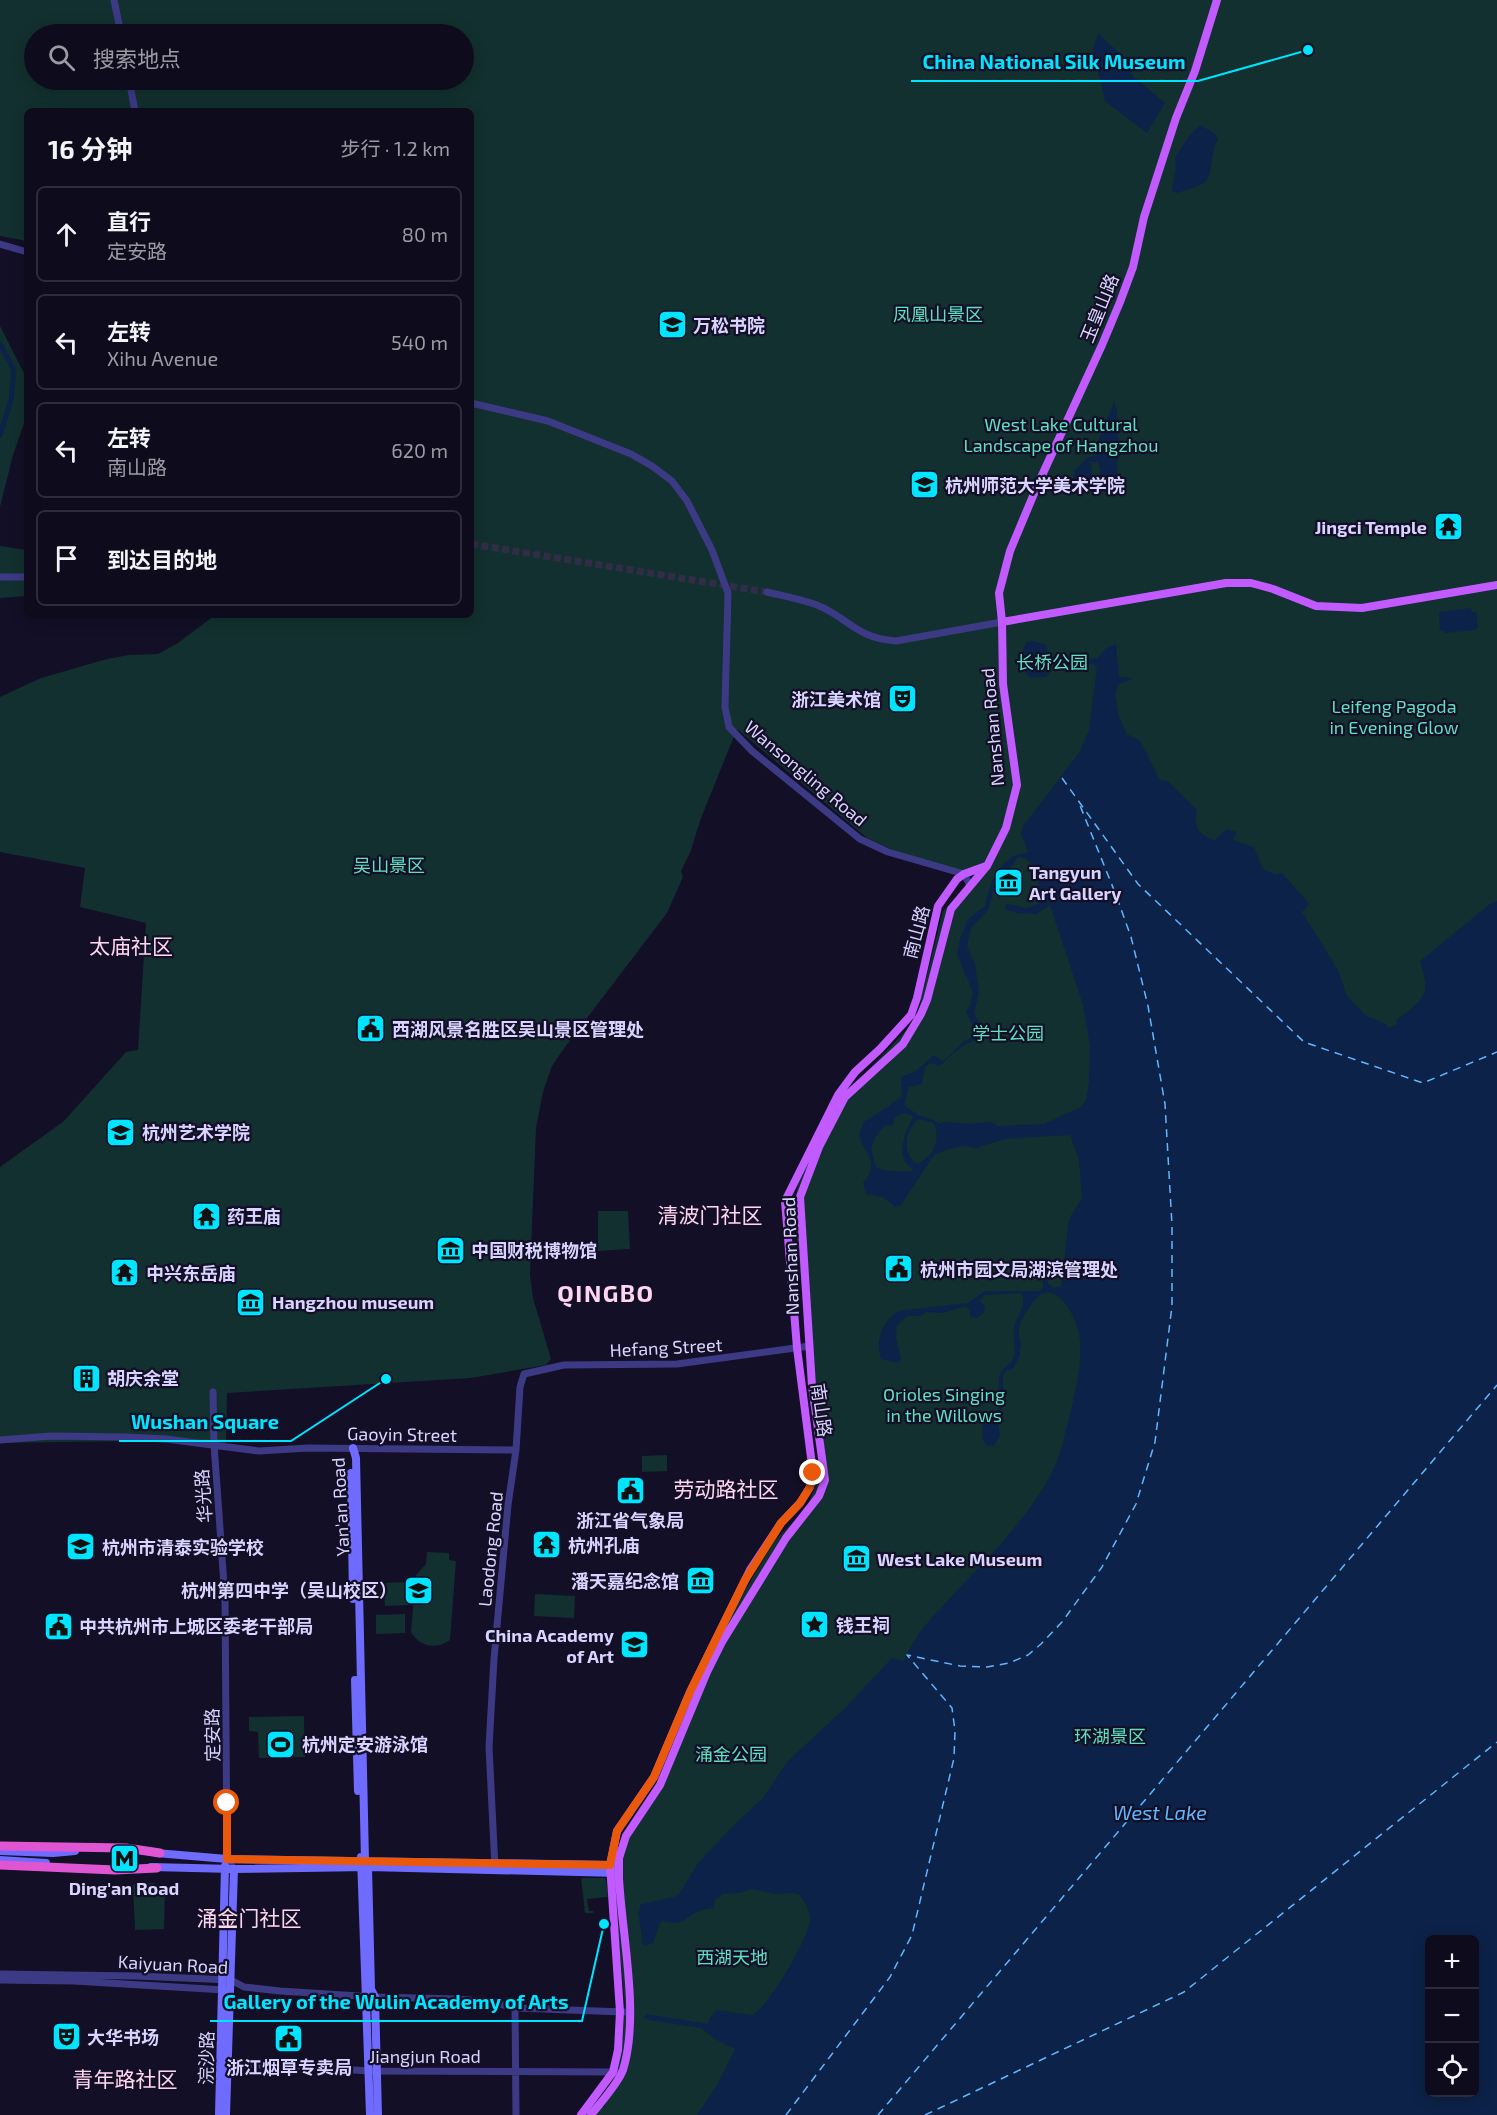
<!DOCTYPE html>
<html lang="zh">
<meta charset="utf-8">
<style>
:root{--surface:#0e0b1c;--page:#171425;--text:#f1f3f6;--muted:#9b9ba3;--line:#2e2b3b}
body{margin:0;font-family:"Exo 2","Noto Sans SC",sans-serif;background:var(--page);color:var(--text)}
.controls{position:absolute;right:18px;bottom:18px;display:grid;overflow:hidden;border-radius:9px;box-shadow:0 3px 15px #0003}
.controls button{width:54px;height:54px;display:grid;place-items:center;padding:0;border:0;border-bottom:2px solid var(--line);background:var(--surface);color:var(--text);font:30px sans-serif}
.stop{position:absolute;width:18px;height:18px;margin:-14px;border:4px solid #ea580c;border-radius:50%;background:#fff}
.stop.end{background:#ea580c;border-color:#fff;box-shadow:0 2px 6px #0008}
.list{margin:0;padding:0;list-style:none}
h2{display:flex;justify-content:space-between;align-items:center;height:78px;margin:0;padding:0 24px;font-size:26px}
h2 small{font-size:20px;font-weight:400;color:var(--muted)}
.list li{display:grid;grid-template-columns:39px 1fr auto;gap:18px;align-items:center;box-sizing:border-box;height:96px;margin:0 12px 12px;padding:0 12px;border:2px solid var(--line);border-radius:9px}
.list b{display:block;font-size:22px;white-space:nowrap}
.list p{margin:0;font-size:20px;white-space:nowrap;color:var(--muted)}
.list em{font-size:20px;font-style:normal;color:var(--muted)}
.icon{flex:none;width:33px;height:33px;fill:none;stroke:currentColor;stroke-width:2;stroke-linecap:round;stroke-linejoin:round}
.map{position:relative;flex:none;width:1497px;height:2115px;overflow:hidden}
.search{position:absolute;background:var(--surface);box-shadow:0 3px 15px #0003;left:24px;top:24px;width:450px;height:66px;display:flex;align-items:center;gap:15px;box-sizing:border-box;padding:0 21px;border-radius:33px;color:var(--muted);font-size:22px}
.panel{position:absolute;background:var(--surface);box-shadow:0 3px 15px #0003;left:24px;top:108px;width:450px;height:510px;border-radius:9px}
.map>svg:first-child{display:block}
</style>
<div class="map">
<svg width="1497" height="2115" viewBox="0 0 1497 2115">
<rect width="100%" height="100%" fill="#130f26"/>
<path fill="#12302f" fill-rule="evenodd" d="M0,0H1497V2115H594L600,2106L604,2107L613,2080L623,2037L625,2004L613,1883L617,1861L664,1772L735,1607L775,1540L806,1509L815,1488L819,1462L794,1209L798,1184L839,1101L911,1025L918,1011L943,911L978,876L895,851L867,838L737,729L701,818L690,853L681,871L683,877L667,913L565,1047L552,1066L543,1092L536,1128L530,1275L533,1298L551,1359L546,1365L471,1378L227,1393L226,1443L129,1441L0,1443V1167L64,1121L126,1052L138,1050L146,923L80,907L85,868L0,852V697L41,678L107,659L129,655L158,654L178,643L215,615H471V111H27V241L0,236ZM34,34H464V80H34ZM1430,1940H1474V2092H1430Z
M0,326L27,379V415L13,455L0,507Z
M0,546L27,550V596L0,598Z
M598,1211H628L630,1249L598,1251Z
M667,1455V1471L642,1472V1456Z
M427,1552L449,1553V1560L456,1561L450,1640C436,1650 420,1647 411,1632L416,1575L426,1564Z
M408,1582L409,1605L385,1606L384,1583Z
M535,1594L575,1596L574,1618L534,1616Z
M405,1614V1633L376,1634V1615Z
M304,1716L305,1757L259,1758L258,1732L249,1731V1717Z
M581,1878H605L606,1880L608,1897L587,1899L589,1911H593V1913H585Z
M136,1883H155L154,1888H165L164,1929L135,1930L133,1885Z"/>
<path fill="#0c2248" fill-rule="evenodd" d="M1098,33L1117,51L1133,76L1165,103L1147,133L1105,101L1093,49Z
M1200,125L1214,133L1218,139C1211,150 1212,175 1207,180C1200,187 1184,191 1176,193L1172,191L1176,167L1175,157L1190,135Z
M1114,401L1117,411L1118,437L1122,452L1117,461L1118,479L1108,490H1102L1098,487C1098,478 1103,469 1097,462H1090L1093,481L1085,485H1077L1070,492L1075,470L1087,458L1097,455C1100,450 1098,447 1099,440C1101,429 1111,414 1114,401Z
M1471,608L1472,612H1476L1478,627L1475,630L1444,633L1443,630L1440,631L1439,612Z
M1033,641L1046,645L1051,660L1064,661L1070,666L1091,659L1098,658L1107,647L1116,644L1119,675L1121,677L1134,678L1119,684L1115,693L1119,717L1127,734L1140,741L1160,780L1168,781L1197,810C1194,827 1197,835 1215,840L1227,829L1237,832L1233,840L1254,847L1263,869L1275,874L1282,873L1309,904L1302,912L1338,970L1347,996L1365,1015L1386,1024L1388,1028L1396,1025L1397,1019C1406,1014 1423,1001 1425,990C1427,982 1422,969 1420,961L1490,904L1497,901V2115H697L717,2085L735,2049L715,2039L701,2028L649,2020L644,2018L646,2014L708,2024L709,2019L717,2010L752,2015C768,2008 808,1939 810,1921C811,1911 805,1903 800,1895L793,1893L775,1894L752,1889L740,1893L723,1894L715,1899L714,1908C709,1909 703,1909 699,1911C683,1918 684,1927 663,1921L660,1923L653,1943L643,1946L638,1912L641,1904L674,1897L679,1894L698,1863L737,1822L763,1798L787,1762L844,1709L892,1658L904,1661C914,1635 933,1616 952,1596C991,1554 1050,1498 1063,1442C1070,1413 1085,1363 1079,1334C1075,1313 1052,1272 1031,1305C1026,1313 1020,1320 1019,1329C1018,1335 1021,1341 1021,1347L1019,1350L1020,1355L1013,1369L1006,1371L1003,1376V1407L997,1418L1000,1435L994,1446L986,1445L982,1437L983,1423L987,1415L994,1413L999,1408C1001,1398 997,1385 1000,1375C1002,1368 1008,1366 1012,1361C1018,1351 1012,1339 1014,1329C1016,1316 1028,1306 1021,1293L985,1295L979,1301L985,1306L984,1313L976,1318L970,1317V1311L966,1306L942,1313L926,1312L920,1316H907L897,1326L896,1338L901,1360L899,1363L881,1359C875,1341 882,1321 898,1311L968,1303L985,1291H1039L1043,1289V1276H1047L1048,1283L1053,1288L1061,1286L1069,1219L1082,1198L1079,1160L1070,1135L1005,1139L976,1148L962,1146L946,1150L934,1155L901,1205L895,1207L883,1197L866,1194L863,1183C881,1162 865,1155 859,1136L863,1123C872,1115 895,1104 902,1095L901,1077L916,1071L934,1055L942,1061L947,1058L964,1041L977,1035L966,1011L970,1006L973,992L957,955L960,938L969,918L985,906C989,887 996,866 1014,856C1018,854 1023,854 1028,852L1021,834L1023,826L1079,753L1089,730L1097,667L1091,663C1084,669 1071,669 1061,670L1053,664L1048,663L1049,673L1046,677H1029C1020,667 1021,655 1026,642ZM1018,857C1033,856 1036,876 1040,889L1037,892L1039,898L1038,904L1027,908L1007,904L1004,908L1016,913L1036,914L1050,905L1083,1005L1090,1046L1089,1082L1086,1100L1081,1107L1044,1124L998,1126L991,1122L970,1124L944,1122L939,1124L934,1120L918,1115L904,1105L909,1087L922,1084L925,1067L930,1063L940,1066C954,1052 966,1041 985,1037L986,1033L974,1014L979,991L975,964L967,947L971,928L988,910L997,878L1009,870ZM905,1113L911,1115L913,1118C906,1130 898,1147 905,1161C907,1165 912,1168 914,1171C905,1172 884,1172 876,1167C869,1148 870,1140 886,1125L892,1126C897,1114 893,1118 905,1113ZM918,1119L934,1123C941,1140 934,1157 917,1164C901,1153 905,1131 918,1119ZM1430,1940H1474V2092H1430Z"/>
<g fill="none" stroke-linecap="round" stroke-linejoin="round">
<path stroke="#0c2248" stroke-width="5" d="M0,344L14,370L11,400L0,435"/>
<path stroke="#62b6ff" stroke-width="1.5" stroke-dasharray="8 6" stroke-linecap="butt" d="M1062,778L1138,884L1304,1042L1423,1083L1497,1052
M786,2115L890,1977L912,1935L954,1758L955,1731L952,1708L907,1655L960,1666L987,1667L1009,1663L1028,1655L1041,1644L1062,1622L1102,1567L1136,1504L1155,1442L1172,1306V1225L1165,1104L1148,1006L1131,937L1116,895L1079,803
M878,2115L1497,1385
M925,2115L1184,1992L1497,1742"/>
<path stroke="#312d47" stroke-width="7" stroke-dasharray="7 3.5" stroke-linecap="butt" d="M471,544L767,592"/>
<path stroke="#3d3a85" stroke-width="7" d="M114,0L121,34
M129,80L135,111
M0,244L27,252
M471,403L548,421L631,454L652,466L672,481L687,501L712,550L728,593L725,707L729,727L752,751L860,839L888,852L964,874L970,885
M0,577H27
M767,592C783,596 801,599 817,605C849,618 855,638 896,641L1002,622
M213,1392L214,1444L225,1599L227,1859L234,1869
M0,1440L51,1436L125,1437L166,1439L259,1451L308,1448L516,1450
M495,1868L489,1747L494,1659L508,1505L516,1450L520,1387L524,1374L564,1365L677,1364L810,1346
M0,1974L136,1976L231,1980L244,1987L280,1991L375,1997L457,1999L491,2002L515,2008L624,2012
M0,1980L74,1981L225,1990
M515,2008L516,2115
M229,2065H280L369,2071L617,2072"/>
<path stroke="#6f6bff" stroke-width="8" d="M353,1448L356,1458L365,1860L368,1867L371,1989L375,1997L378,2115
M351,1473L353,1599
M355,1680L358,1791
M0,1851L53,1853L75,1851
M156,1853L227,1859L615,1865
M361,1857L370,2115
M0,1860L46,1863
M151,1867L234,1869L368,1867L619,1873
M219,2115L225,1866
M226,2115L234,1869"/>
<path stroke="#c25bff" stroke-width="8" d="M1002,622L1226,583H1251L1273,589L1316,606L1362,608L1497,585
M581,2115L613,2072L618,2050L620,2012L610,1865L617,1831L654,1777L690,1692L750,1570L781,1523L800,1503L810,1487L813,1473L797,1348L785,1201L838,1095L855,1072L880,1049L911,1015L917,998L938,906L957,879L964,874L986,866
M591,2115C600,2103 618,2084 623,2070C640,2015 622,1936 619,1878V1858L626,1836L660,1785L707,1672L722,1642L786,1538L819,1496L825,1480L812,1386L800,1197L819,1147L845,1097L903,1044L921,1014L927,1000L951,909L987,866L1006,828L1017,785L1003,684L1002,622L999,593L1010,551L1038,484L1102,345L1120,302L1133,267L1144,217L1176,118L1195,71L1217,0"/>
<path stroke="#e055d1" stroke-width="9" d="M0,1846L126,1848L160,1853
M0,1865L115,1870L157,1868"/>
</g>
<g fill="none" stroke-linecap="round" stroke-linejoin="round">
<path stroke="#ea580c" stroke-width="8" d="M227,1803V1859L610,1865L617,1831L654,1777L690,1692L745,1580L781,1523L800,1503L810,1487L813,1473"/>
</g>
<defs>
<symbol id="university-square" viewBox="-11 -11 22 22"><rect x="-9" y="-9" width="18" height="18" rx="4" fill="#00e5ff" stroke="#130f26"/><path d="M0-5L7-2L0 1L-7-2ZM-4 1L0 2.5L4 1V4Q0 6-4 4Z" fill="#111"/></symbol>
<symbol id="temple-square" viewBox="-11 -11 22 22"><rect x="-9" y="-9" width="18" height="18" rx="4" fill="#00e5ff" stroke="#130f26"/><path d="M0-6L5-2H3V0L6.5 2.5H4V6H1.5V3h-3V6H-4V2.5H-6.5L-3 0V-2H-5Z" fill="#111"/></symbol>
<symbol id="theatre-square" viewBox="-11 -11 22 22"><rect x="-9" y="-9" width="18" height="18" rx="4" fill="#00e5ff" stroke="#130f26"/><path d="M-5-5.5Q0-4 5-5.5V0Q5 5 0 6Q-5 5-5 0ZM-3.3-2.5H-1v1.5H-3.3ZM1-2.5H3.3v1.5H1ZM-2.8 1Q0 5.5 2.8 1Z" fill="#111"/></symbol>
<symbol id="museum-square" viewBox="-11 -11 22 22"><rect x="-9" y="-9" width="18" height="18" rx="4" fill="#00e5ff" stroke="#130f26"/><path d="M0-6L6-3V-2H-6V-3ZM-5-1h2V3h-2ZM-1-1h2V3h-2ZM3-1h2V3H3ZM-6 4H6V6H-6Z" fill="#111"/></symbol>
<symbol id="civic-square" viewBox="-11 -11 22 22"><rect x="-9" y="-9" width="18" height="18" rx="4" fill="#00e5ff" stroke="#130f26"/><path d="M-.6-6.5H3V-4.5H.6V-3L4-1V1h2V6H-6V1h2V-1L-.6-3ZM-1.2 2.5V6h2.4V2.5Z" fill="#111"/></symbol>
<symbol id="school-square" viewBox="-11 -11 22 22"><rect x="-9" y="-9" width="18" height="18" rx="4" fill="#00e5ff" stroke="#130f26"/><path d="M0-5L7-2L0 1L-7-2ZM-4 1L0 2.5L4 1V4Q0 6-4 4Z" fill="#111"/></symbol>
<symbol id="building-square" viewBox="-11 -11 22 22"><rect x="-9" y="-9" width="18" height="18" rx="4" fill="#00e5ff" stroke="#130f26"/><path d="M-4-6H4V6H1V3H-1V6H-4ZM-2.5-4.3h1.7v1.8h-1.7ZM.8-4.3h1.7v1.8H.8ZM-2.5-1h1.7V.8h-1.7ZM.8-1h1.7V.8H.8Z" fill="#111"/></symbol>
<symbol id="sight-square" viewBox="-11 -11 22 22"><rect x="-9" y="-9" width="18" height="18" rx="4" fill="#00e5ff" stroke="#130f26"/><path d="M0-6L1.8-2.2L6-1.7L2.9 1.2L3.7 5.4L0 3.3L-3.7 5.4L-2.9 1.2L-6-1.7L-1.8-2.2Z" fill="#111"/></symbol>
<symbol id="stadium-square" viewBox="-11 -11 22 22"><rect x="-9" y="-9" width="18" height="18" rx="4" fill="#00e5ff" stroke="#130f26"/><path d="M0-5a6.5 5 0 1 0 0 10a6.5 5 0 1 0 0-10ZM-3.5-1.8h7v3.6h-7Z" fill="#111"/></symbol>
<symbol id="metro-square" viewBox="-11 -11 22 22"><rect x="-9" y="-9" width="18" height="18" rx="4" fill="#00e5ff" stroke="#130f26"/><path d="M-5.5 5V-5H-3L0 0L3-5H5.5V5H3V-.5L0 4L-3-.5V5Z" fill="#111"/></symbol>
</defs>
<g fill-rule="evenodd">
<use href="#university-square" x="656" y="308" width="33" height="33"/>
<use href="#university-square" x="908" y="468" width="33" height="33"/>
<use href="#temple-square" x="1432" y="510" width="33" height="33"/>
<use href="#theatre-square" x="886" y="682" width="33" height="33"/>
<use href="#museum-square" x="992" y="866" width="33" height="33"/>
<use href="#civic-square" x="354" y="1012" width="33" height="33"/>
<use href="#school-square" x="104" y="1116" width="33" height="33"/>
<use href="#temple-square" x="190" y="1200" width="33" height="33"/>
<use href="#museum-square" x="434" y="1234" width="33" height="33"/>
<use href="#civic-square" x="882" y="1252" width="33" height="33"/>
<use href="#temple-square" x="108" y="1256" width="33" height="33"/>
<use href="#museum-square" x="234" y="1286" width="33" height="33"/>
<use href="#building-square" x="70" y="1362" width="33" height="33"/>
<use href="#civic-square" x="614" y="1474" width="33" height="33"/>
<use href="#temple-square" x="530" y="1528" width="33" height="33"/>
<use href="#school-square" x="64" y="1530" width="33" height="33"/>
<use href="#museum-square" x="840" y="1542" width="33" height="33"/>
<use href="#museum-square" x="684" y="1564" width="33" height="33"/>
<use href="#school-square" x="402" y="1574" width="33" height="33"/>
<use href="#sight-square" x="798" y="1608" width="33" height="33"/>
<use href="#civic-square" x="42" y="1610" width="33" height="33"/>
<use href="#university-square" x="618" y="1628" width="33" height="33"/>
<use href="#stadium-square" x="264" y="1728" width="33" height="33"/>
<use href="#metro-square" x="108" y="1842" width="33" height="33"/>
<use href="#theatre-square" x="50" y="2020" width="33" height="33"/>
<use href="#civic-square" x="272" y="2022" width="33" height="33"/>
</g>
<g text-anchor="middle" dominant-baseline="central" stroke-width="4.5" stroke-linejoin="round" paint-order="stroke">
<g font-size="18" fill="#d9d4ff" stroke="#130f26">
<text transform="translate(1099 308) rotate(-68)">玉皇山路</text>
<text transform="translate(992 727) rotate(-95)">Nanshan Road</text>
<text transform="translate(806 773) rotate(40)">Wansongling Road</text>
<text transform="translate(916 932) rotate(-75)">南山路</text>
<text transform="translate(790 1256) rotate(-92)">Nanshan Road</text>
<text transform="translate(666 1347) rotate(-3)">Hefang Street</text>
<text transform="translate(822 1410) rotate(82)">南山路</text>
<text transform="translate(402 1434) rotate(1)">Gaoyin Street</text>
<text transform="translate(203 1496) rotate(-94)">华光路</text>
<text transform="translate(340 1507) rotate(-93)">Yan'an Road</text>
<text transform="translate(490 1549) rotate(-84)">Laodong Road</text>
<text transform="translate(212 1735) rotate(-91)">定安路</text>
<text transform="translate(173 1964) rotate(3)">Kaiyuan Road</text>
<text x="425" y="2056">Jiangjun Road</text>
<text transform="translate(206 2058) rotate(-89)">浣沙路</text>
</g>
<g font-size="18" fill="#5fe0c0" stroke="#130f26">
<text x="938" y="314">凤凰山景区</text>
<text x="1061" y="424">West Lake Cultural<tspan x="1061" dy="21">Landscape of Hangzhou</tspan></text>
<text x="1052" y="662">长桥公园</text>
<text x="1394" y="706">Leifeng Pagoda<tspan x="1394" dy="21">in Evening Glow</tspan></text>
<text x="389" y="865">吴山景区</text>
<text x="1008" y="1033">学士公园</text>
<text x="944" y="1394">Orioles Singing<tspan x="944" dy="21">in the Willows</tspan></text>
<text x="1110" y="1736">环湖景区</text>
<text x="731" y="1754">涌金公园</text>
<text x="732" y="1957">西湖天地</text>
</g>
<g font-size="18" font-weight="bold" fill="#d9d4ff" stroke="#130f26" text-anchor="start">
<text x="693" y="325">万松书院</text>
<text x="945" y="485">杭州师范大学美术学院</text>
<text x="1427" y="527" text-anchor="end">Jingci Temple</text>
<text x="881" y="699" text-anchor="end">浙江美术馆</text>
<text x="1029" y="872">Tangyun<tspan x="1029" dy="21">Art Gallery</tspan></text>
<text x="392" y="1029">西湖风景名胜区吴山景区管理处</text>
<text x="142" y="1132">杭州艺术学院</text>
<text x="227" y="1216">药王庙</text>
<text x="471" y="1250">中国财税博物馆</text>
<text x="920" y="1269">杭州市园文局湖滨管理处</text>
<text x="146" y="1273">中兴东岳庙</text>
<text x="272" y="1302">Hangzhou museum</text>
<text x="107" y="1378">胡庆余堂</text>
<text x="630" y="1520" text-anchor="middle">浙江省气象局</text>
<text x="568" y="1545">杭州孔庙</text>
<text x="102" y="1547">杭州市清泰实验学校</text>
<text x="877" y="1559">West Lake Museum</text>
<text x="679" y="1581" text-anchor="end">潘天嘉纪念馆</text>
<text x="397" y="1590" text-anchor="end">杭州第四中学（吴山校区）</text>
<text x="836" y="1625">钱王祠</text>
<text x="79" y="1626">中共杭州市上城区委老干部局</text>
<text x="614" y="1635" text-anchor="end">China Academy<tspan x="614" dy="21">of Art</tspan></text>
<text x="302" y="1744">杭州定安游泳馆</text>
<text x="124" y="1888" text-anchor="middle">Ding'an Road</text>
<text x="87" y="2037">大华书场</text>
<text x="289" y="2067" text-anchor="middle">浙江烟草专卖局</text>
</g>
<g font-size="20" font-style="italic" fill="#62b6ff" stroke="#130f26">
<text x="1160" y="1812">West Lake</text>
</g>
<g font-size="21" fill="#ffd6f0" stroke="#130f26">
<text x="131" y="945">太庙社区</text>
<text x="710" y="1214">清波门社区</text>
<text x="726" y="1488">劳动路社区</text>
<text x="249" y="1917">涌金门社区</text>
<text x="125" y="2078">青年路社区</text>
</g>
<g font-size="24" font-weight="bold" letter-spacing="1.5" fill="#ffd6f0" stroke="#130f26">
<text x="606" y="1292">QINGBO</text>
</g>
</g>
<path fill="none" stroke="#00e5ff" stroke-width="2" d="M1308 50L1198 81H911M386 1379L291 1441H119M604 1924L582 2021H210"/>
<g fill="#00e5ff" stroke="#130f26" stroke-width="2">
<circle cx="1308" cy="50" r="6"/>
<circle cx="386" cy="1379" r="6"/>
<circle cx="604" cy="1924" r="6"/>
</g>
<g font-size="20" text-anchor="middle" font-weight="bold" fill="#00e5ff" stroke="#130f26" stroke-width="4.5" stroke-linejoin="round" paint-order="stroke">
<text x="1054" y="69">China National Silk Museum</text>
<text x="205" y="1429">Wushan Square</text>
<text x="396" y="2009">Gallery of the Wulin Academy of Arts</text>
</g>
</svg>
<div class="controls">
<button>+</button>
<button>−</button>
<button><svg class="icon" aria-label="locate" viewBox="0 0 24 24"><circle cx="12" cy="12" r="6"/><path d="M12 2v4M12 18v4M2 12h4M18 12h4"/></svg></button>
</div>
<div class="stop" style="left:227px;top:1803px"></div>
<div class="stop end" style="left:813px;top:1473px"></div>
<div class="search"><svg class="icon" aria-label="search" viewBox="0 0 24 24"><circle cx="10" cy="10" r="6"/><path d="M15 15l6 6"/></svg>搜索地点</div>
<section class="panel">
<h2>16 分钟<small>步行 · 1.2 km</small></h2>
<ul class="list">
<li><svg class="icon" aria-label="ahead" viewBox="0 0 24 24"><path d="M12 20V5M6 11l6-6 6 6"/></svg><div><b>直行</b><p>定安路</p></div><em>80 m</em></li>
<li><svg class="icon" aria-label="left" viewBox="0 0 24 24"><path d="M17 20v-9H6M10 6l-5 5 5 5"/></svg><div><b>左转</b><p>Xihu Avenue</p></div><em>540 m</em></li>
<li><svg class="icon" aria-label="left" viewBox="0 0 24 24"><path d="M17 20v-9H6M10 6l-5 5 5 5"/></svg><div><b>左转</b><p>南山路</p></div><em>620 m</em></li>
<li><svg class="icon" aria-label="arrive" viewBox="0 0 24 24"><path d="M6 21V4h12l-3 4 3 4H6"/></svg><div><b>到达目的地</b></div></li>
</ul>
</section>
</div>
